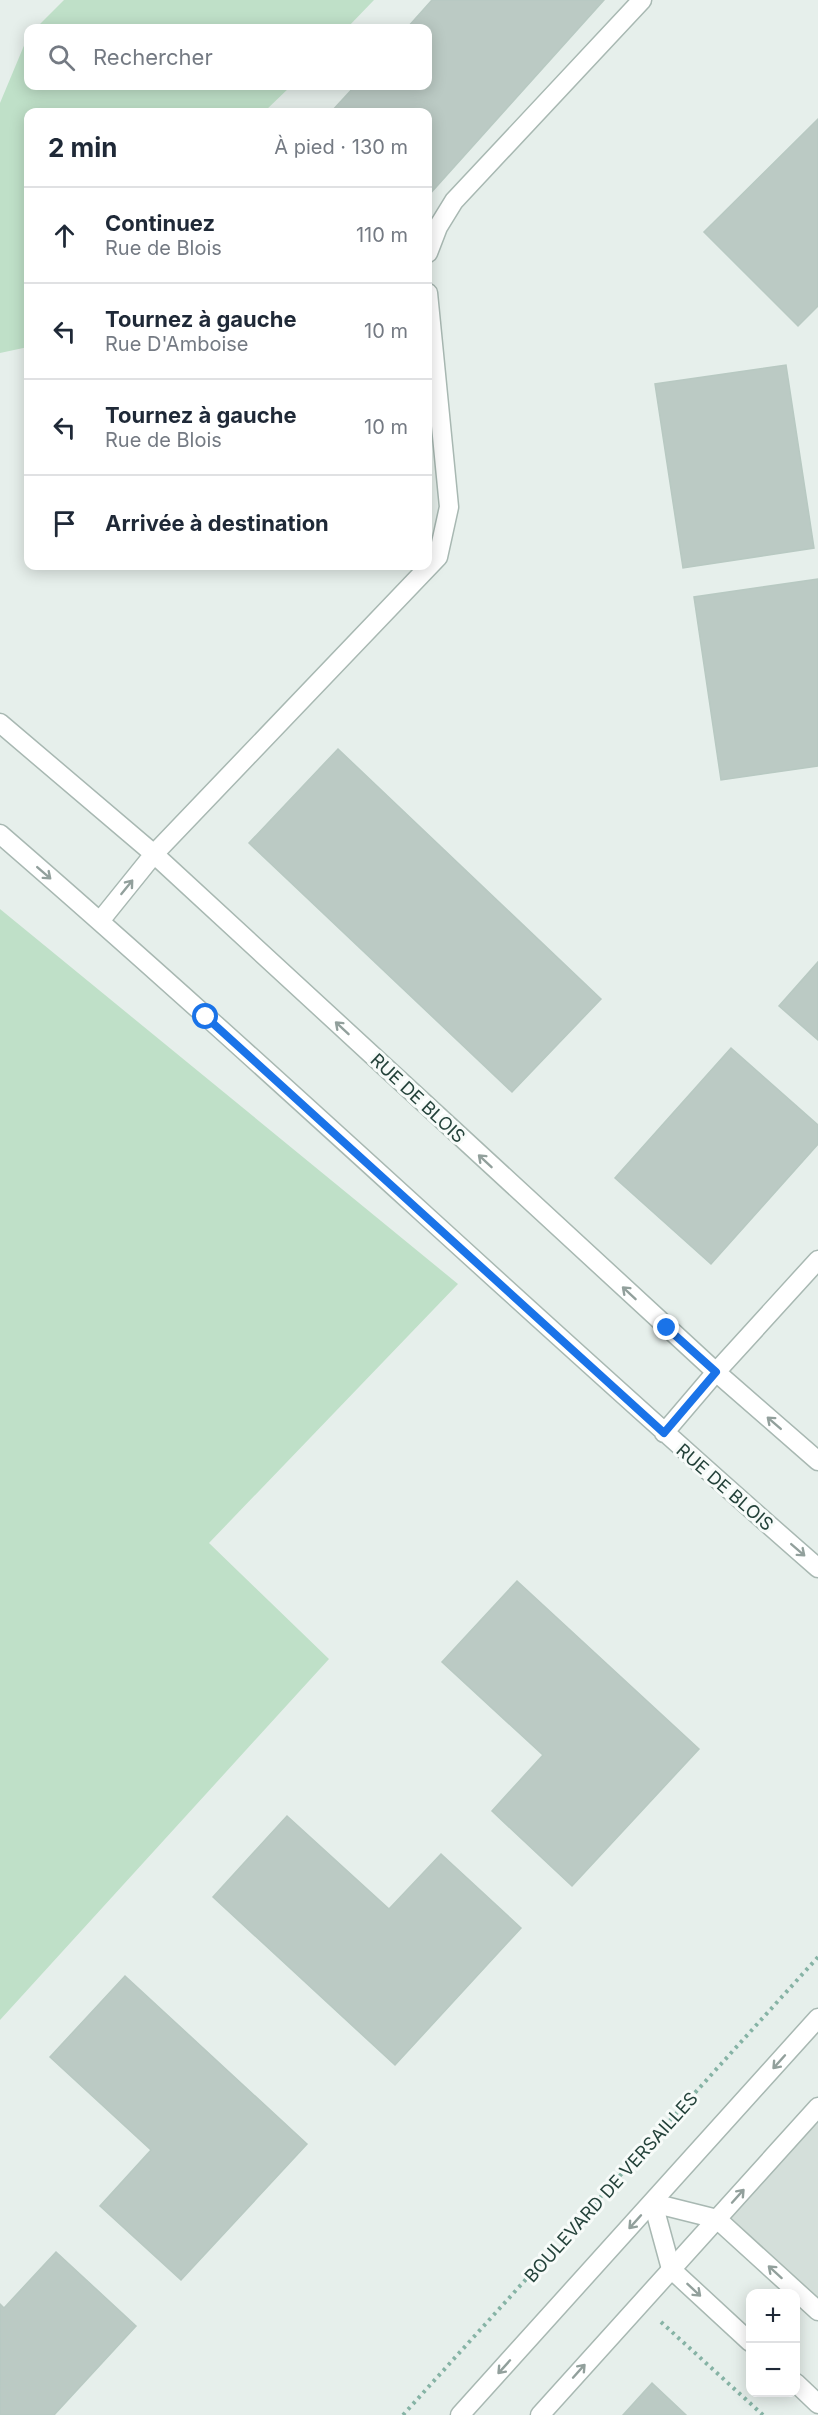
<!DOCTYPE html>
<html lang="fr">
<meta charset="utf-8">
<style>
:root{--surface:#fff;--page:#f2f2f3;--text:#1f2937;--muted:#747a83;--line:#e0e1e3}
body{margin:0;font-family:Inter,sans-serif;background:var(--page);color:var(--text)}
.controls{position:absolute;right:18px;bottom:18px;display:grid;overflow:hidden;border-radius:12px;box-shadow:0 3px 15px #0003}
.controls button{width:54px;height:54px;display:grid;place-items:center;padding:0;border:0;border-bottom:2px solid var(--line);background:var(--surface);color:var(--text);font:30px sans-serif}
.stop{position:absolute;width:18px;height:18px;margin:-14px;border:4px solid #1a73e8;border-radius:50%;background:#fff}
.stop.end{background:#1a73e8;border-color:#fff;box-shadow:0 2px 6px #0008}
.list{margin:0;padding:0;list-style:none}
h2{display:flex;justify-content:space-between;align-items:center;height:78px;margin:0;padding:0 24px;font-size:26px}
h2 small{font-size:20px;font-weight:400;color:var(--muted)}
.list li{display:grid;grid-template-columns:39px 1fr auto;gap:18px;align-items:center;box-sizing:border-box;height:96px;padding:0 24px;border-top:2px solid var(--line)}
.list b{display:block;font-size:22px;white-space:nowrap}
.list p{margin:0;font-size:20px;white-space:nowrap;color:var(--muted)}
.list em{font-size:20px;font-style:normal;color:var(--muted)}
.icon{flex:none;width:33px;height:33px;fill:none;stroke:currentColor;stroke-width:2;stroke-linecap:round;stroke-linejoin:round}
.map{position:relative;flex:none;width:818px;height:2415px;overflow:hidden}
.search{position:absolute;background:var(--surface);box-shadow:0 3px 15px #0003;left:24px;top:24px;width:408px;height:66px;display:flex;align-items:center;gap:15px;box-sizing:border-box;padding:0 21px;border-radius:12px;color:var(--muted);font-size:22px}
.panel{position:absolute;background:var(--surface);box-shadow:0 3px 15px #0003;left:24px;top:108px;width:408px;height:462px;border-radius:12px}
.map>svg:first-child{display:block}
</style>
<div class="map">
<svg width="818" height="2415" viewBox="0 0 818 2415">
<rect width="100%" height="100%" fill="#e6efeb"/>
<path fill="#d4dfda" d="M818,2111V2311L717,2219Z"/>
<path fill="#bfe0c8" d="M64,0H374L347,28H36Z
M28,36V86H291L264,112H28V347L0,353V103Z
M0,909L458,1284L209,1543L329,1659L0,2020Z"/>
<path fill="#bbcac4" stroke="#b8c9c2" stroke-width="1.5" d="M432,0H604L428,196V112H331L355,86H428V28H407Z
M818,119V306L798,326L704,232Z
M786,365L814,548L683,568L655,384Z
M818,579V766L721,780L694,597Z
M338,749L601,999L512,1092L249,843Z
M818,962V1040L779,1006Z
M731,1048L818,1125V1144L711,1264L615,1178Z
M517,1581L699,1749L572,1886L492,1811L543,1755L442,1662Z
M287,1816L389,1909L441,1854L521,1928L395,2065L213,1897Z
M125,1976L307,2144L181,2280L100,2206L151,2150L50,2057Z
M56,2252L136,2326L54,2415H0V2304L4,2308Z
M652,2383L686,2415H623Z"/>
<g fill="none" stroke-linecap="round" stroke-linejoin="round">
<defs>
<path id="service" d="M428,253L438,227L454,201L642,0
M154,854L438,557L449,507L428,293"/>
<path id="minor" d="M0,723L154,854L716,1372L818,1461
M0,834C277,1074 542,1327 818,1568
M100,921L154,854
M664,1433L716,1372L818,1260
M750,2342L671,2269L653,2203L717,2219L818,2311
M796,2383L818,2404"/>
<path id="tertiary" d="M460,2415L818,2018
M540,2415L818,2107"/>
</defs>
<use href="#service" stroke="#a8b8b2" stroke-width="21"/>
<use href="#minor" stroke="#a8b8b2" stroke-width="21"/>
<use href="#tertiary" stroke="#a8b8b2" stroke-width="21"/>
<path stroke="#86b3a5" stroke-width="4" stroke-dasharray="3 4.5" stroke-linecap="butt" d="M661,2322L763,2415
M403,2415L818,1957"/>
<use href="#service" stroke="#fff" stroke-width="18"/>
<use href="#minor" stroke="#fff" stroke-width="18"/>
<use href="#tertiary" stroke="#fff" stroke-width="18"/>
</g>
<defs><path id="oneway-shaft" d="M-6 0H5M1.5-3L5.5 0L1.5 3" fill="none" stroke-width="1.6" stroke-linecap="round" stroke-linejoin="round" transform="scale(1.5)"/></defs>
<g stroke="#92a09c">
<use href="#oneway-shaft" transform="translate(44 873) rotate(41)"/>
<use href="#oneway-shaft" transform="translate(127 887) rotate(-51)"/>
<use href="#oneway-shaft" transform="translate(342 1028) rotate(-137)"/>
<use href="#oneway-shaft" transform="translate(485 1161) rotate(-137)"/>
<use href="#oneway-shaft" transform="translate(629 1293) rotate(-137)"/>
<use href="#oneway-shaft" transform="translate(774 1423) rotate(-139)"/>
<use href="#oneway-shaft" transform="translate(798 1550) rotate(41)"/>
<use href="#oneway-shaft" transform="translate(779 2062) rotate(132)"/>
<use href="#oneway-shaft" transform="translate(738 2196) rotate(-48)"/>
<use href="#oneway-shaft" transform="translate(635 2222) rotate(132)"/>
<use href="#oneway-shaft" transform="translate(775 2272) rotate(-138)"/>
<use href="#oneway-shaft" transform="translate(694 2290) rotate(43)"/>
<use href="#oneway-shaft" transform="translate(504 2367) rotate(132)"/>
<use href="#oneway-shaft" transform="translate(579 2371) rotate(-48)"/>
</g>
<g fill="none" stroke-linecap="round" stroke-linejoin="round">
<path stroke="#1a73e8" stroke-width="8" d="M206,1017L664,1433L716,1372L667,1328"/>
</g>
<g text-anchor="middle" dominant-baseline="central" stroke-width="6" stroke-linejoin="round" paint-order="stroke">
<g font-size="18" fill="#24423a" stroke="#f7fbf9">
<text transform="translate(418 1098) rotate(43)">RUE DE BLOIS</text>
<text transform="translate(725 1487) rotate(41)">RUE DE BLOIS</text>
<text transform="translate(611 2187) rotate(-48)">BOULEVARD DE VERSAILLES</text>
</g>
</g>
</svg>
<div class="controls">
<button>+</button>
<button>−</button>
</div>
<div class="stop" style="left:206px;top:1017px"></div>
<div class="stop end" style="left:667px;top:1328px"></div>
<div class="search"><svg class="icon" aria-label="search" viewBox="0 0 24 24"><circle cx="10" cy="10" r="6"/><path d="M15 15l6 6"/></svg>Rechercher</div>
<section class="panel">
<h2>2 min<small>À pied · 130 m</small></h2>
<ul class="list">
<li><svg class="icon" aria-label="ahead" viewBox="0 0 24 24"><path d="M12 20V5M6 11l6-6 6 6"/></svg><div><b>Continuez</b><p>Rue de Blois</p></div><em>110 m</em></li>
<li><svg class="icon" aria-label="left" viewBox="0 0 24 24"><path d="M17 20v-9H6M10 6l-5 5 5 5"/></svg><div><b>Tournez à gauche</b><p>Rue D'Amboise</p></div><em>10 m</em></li>
<li><svg class="icon" aria-label="left" viewBox="0 0 24 24"><path d="M17 20v-9H6M10 6l-5 5 5 5"/></svg><div><b>Tournez à gauche</b><p>Rue de Blois</p></div><em>10 m</em></li>
<li><svg class="icon" aria-label="arrive" viewBox="0 0 24 24"><path d="M6 21V4h12l-3 4 3 4H6"/></svg><div><b>Arrivée à destination</b></div></li>
</ul>
</section>
</div>
